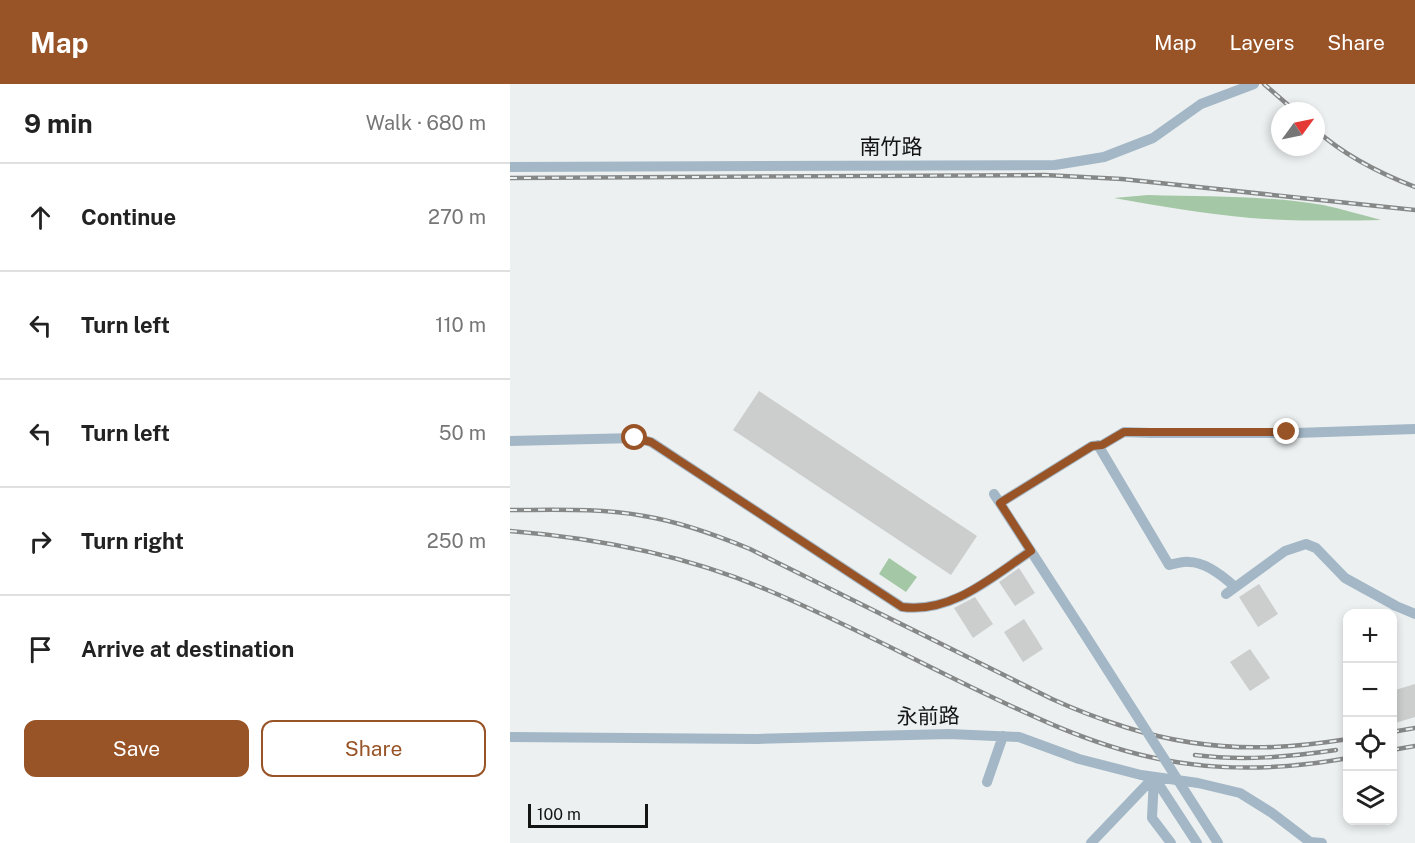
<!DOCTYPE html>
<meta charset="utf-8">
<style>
:root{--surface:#fff;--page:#f6f6f6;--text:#222;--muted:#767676;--line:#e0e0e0;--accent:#985427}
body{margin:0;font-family:"Public Sans","Noto Sans SC",sans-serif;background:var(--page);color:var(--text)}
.controls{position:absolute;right:18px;bottom:18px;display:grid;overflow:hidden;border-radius:12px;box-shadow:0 3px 9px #0003}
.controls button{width:54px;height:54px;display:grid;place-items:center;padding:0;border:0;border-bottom:2px solid var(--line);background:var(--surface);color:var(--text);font:30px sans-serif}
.compass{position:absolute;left:761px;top:18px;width:54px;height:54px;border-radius:50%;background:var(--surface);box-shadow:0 3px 9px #0003;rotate:57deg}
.scale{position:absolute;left:18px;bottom:15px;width:120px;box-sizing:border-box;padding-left:6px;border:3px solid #131414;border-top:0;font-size:16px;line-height:21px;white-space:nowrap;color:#131414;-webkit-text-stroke:4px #ecf0f0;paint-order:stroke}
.stop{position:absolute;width:18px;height:18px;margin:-14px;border:4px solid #985427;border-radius:50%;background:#fff}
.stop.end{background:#985427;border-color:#fff;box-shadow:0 2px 6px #0008}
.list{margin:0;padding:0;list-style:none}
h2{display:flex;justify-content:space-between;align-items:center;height:78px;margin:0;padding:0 24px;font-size:26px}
h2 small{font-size:20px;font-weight:400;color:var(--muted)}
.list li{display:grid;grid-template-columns:39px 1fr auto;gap:18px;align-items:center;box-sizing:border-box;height:108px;padding:0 24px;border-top:2px solid var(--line)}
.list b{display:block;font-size:22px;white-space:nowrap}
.list em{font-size:20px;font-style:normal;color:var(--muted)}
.actions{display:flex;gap:12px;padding:18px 24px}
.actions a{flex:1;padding:14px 0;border:2px solid var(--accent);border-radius:12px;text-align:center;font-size:21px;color:var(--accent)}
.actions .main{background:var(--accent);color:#fff}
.icon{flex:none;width:33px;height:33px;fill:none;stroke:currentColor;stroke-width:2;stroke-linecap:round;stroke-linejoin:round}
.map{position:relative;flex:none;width:905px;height:759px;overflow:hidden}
header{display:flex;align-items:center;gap:36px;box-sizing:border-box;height:84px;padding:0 30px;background:var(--accent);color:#fff}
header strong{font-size:28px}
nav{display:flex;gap:33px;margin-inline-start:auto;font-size:21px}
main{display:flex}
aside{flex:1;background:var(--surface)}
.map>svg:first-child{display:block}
</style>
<header>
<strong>Map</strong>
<nav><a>Map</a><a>Layers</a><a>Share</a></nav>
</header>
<main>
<aside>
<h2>9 min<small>Walk · 680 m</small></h2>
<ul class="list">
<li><svg class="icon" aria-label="ahead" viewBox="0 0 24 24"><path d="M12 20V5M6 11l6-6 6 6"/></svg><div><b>Continue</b></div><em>270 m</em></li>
<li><svg class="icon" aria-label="left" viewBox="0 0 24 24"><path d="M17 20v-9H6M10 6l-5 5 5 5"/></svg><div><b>Turn left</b></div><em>110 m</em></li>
<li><svg class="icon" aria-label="left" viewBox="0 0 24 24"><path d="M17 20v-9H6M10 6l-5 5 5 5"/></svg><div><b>Turn left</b></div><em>50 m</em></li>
<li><svg class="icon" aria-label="right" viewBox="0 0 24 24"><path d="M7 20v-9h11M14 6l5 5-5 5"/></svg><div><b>Turn right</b></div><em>250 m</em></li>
<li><svg class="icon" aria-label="arrive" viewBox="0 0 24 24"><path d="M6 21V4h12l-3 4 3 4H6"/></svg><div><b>Arrive at destination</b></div></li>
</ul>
<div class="actions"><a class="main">Save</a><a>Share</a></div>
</aside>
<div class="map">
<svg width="905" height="759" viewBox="0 0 905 759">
<rect width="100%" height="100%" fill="#ecf0f0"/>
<path fill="#a4c8a5" d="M638,111C697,113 754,111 813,121C832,125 852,131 871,136C828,137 784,137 741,134C695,130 649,122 604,114Z
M379,474L407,493L396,508L369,490Z"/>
<path fill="#cbcecd" d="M249,307L467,452L441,491L223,346Z
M509,484L525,509L505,522L489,498Z
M749,500L768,530L748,543L729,513Z
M465,513L483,540L463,554L444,524Z
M514,535L533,565L513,578L494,548Z
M740,565L760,594L740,607L720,578Z
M905,600V633L882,640V607Z"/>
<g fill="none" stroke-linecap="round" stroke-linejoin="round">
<path stroke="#a3b7c6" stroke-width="10" d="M0,83L545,81L594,73L643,54L691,20L744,0
M0,357L125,354L141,358L392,523C442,530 482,493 521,467
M588,361L659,481C665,480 673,477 679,478C696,478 713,492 725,503
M484,410L572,546
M490,419L582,362L592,361L614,348L641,349H786L905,345
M716,510L775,467L796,460L806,464L835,494L886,522L905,530
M0,653L247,655L439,650L509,653L569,675L631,691L688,699L730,709L762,729L800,758L812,759
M644,693L687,759
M644,693L642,734L661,759
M477,698L493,652
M581,759L644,693"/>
<defs>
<path id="rail" d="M754,0L785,27
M806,46C835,72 869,89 905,103
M0,94L534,91L612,95L905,126
M0,426C45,426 90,424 134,432C171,438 206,451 240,465L542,615C566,626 590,635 615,643C662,658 715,665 764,663C789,662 813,659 838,655
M0,447C86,454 175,471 255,505C325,534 391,569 459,602C517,630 577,659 640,673C705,688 772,686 838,674
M882,648L905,644
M882,666L905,662
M685,671C733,677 779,673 826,666"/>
</defs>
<use href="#rail" stroke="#868888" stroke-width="4.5"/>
<use href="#rail" stroke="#ecf0f0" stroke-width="2" stroke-dasharray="7" stroke-linecap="butt"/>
<path stroke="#a3b7c6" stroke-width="10" d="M572,546L708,759"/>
</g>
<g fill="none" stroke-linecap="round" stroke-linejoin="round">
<path stroke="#985427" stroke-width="8" d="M125,354L141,358L392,523C441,530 482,493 521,467L490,419L582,362L592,361L614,348H777"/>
</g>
<g text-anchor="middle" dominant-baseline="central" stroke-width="6" stroke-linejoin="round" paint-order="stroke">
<g font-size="21" fill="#131414" stroke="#ecf0f0">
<text x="381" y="62">南竹路</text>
<text transform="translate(418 632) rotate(-1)">永前路</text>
</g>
</g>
</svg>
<div class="controls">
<button>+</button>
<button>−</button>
<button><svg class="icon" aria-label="locate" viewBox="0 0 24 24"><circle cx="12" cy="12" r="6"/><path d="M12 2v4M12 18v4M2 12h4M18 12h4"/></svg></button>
<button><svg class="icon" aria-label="layers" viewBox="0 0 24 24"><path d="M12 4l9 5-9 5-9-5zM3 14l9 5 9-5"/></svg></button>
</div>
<svg class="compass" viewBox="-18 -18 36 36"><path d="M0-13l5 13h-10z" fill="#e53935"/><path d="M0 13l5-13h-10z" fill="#767676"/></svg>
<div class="scale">100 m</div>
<div class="stop" style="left:125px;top:354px"></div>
<div class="stop end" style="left:777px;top:348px"></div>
</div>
</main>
